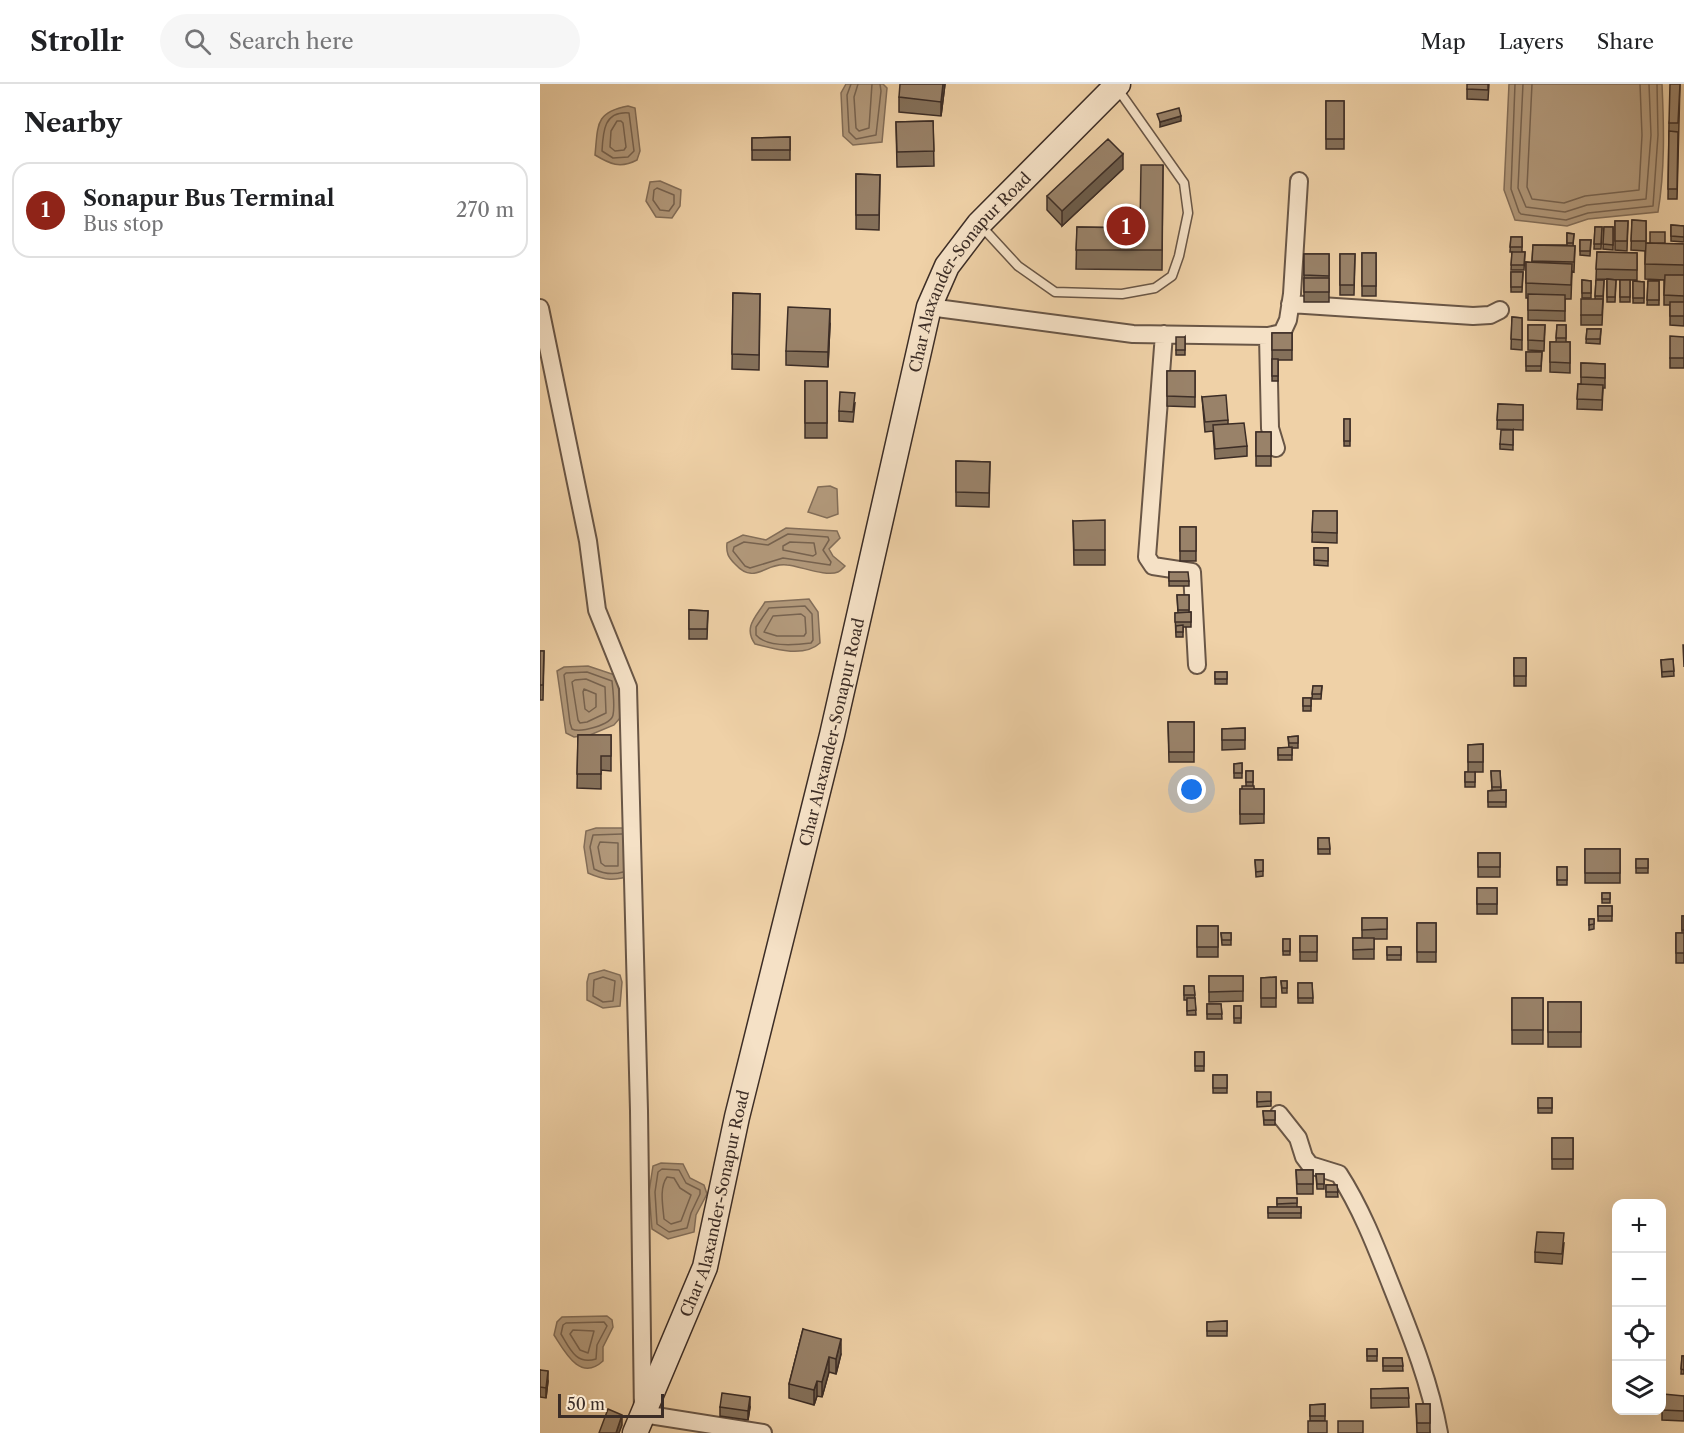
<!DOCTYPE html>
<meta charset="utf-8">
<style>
:root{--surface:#fff;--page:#f6f6f6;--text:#202124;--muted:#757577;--line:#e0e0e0;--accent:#8f2418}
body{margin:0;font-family:"Libre Caslon Text",serif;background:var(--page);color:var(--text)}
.controls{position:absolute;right:18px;bottom:18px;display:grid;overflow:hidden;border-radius:12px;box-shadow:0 6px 24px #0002}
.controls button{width:54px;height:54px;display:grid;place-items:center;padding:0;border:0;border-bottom:2px solid var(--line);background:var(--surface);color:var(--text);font:30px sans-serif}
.scale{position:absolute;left:18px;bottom:15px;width:106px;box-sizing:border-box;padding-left:6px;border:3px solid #3c2d26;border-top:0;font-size:16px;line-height:21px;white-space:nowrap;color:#3c2d26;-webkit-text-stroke:4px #f5e1c6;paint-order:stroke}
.you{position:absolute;left:652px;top:706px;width:21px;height:21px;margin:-15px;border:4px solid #fff;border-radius:50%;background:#1a73e8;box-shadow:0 0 0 9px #1a73e833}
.badge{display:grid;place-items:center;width:39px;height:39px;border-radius:50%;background:var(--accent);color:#fff;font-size:20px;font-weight:700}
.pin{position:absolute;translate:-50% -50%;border:3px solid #fff;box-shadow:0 2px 6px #0006}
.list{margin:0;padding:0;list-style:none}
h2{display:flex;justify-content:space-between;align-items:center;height:78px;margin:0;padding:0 24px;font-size:26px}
h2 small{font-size:20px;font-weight:400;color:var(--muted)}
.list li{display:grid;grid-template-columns:39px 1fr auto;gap:18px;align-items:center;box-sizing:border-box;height:96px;margin:0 12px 12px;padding:0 12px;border:2px solid var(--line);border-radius:18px}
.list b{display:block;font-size:22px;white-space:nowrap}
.list p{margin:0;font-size:20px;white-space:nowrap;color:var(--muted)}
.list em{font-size:20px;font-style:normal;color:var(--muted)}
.icon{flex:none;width:33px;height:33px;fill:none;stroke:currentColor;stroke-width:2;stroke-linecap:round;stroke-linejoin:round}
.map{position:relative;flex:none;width:1144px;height:1349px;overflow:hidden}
header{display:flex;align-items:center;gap:36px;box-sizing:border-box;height:84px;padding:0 30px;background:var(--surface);border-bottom:2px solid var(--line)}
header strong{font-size:28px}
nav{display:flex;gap:33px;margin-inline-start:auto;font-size:21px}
.search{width:420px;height:54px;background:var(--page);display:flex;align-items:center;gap:15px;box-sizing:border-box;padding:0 21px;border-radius:33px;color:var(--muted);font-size:22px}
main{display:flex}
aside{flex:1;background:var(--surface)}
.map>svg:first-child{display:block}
</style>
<header>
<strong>Strollr</strong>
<div class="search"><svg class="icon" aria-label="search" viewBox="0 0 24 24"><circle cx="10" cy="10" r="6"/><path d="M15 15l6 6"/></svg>Search here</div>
<nav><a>Map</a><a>Layers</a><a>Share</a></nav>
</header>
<main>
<aside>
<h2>Nearby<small></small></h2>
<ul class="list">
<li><span class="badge">1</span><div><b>Sonapur Bus Terminal</b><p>Bus stop</p></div><em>270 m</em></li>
</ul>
</aside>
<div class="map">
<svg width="1144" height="1349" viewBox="0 0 1144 1349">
<rect width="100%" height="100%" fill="#efd1a7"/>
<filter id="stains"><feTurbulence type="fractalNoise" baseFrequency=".00333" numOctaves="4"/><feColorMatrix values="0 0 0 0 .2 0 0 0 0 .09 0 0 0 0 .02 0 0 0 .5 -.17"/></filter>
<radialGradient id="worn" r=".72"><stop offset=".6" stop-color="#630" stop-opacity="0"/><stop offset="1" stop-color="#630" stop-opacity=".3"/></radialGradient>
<path fill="#b2997b" stroke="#836e59" stroke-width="1.5" d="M306,0H343L347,4L342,58L313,61L303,52L301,9Z
M969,0H1122C1124,43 1125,86 1118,128L1048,135L1027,142L975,136L964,106Z
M88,22L95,24L100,67L97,76C80,85 70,80 55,71C58,41 55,28 88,22Z
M120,97L141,106L140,122L132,134L116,133L106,117L110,98Z
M290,402L297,405L298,430L287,434L268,428L278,403Z
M246,444L297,447L300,454L289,465L293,472L305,482C303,484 301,487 298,488C286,493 260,482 247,481C225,478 215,502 195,480C188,473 186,469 187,459L203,451L226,456Z
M269,515L278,528L280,559C264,574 234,565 215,560C203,543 216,533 225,518Z
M48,582L78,592L80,634L74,641L50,651L34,653L26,649L17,587L24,583Z
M56,744H85L93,791C74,797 66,797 48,789L44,763L46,747Z
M64,886L80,891L82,898L80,922L63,924L47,916V898L49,890Z
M121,1079L143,1080L150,1094L164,1101L167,1110L156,1131L154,1148L128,1155L112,1145L109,1108L113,1082Z
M67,1232L72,1236L73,1243L63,1263V1277C40,1298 25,1268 14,1251L17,1238L22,1233Z"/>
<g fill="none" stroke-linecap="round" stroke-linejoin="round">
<path stroke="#776350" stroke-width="1.5" d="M311,0L307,11L309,48L316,55L336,51L341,7L340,0
M318,0L314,13L316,44L319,47L329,44L332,0
M975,0L971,105L979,128L981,130L1026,136L1048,129L1113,122L1118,51L1117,0
M983,0L978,104L986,123L1025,128L1047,121L1106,115L1111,51L1109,0
M992,0L987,103L992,115L1024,119L1045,112L1099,106L1102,51L1100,0
M89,29L94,67L88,73L73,74L62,67C63,47 64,27 89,29Z
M77,37H81L83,39L86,63L84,66L75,67L70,63L71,47Z
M117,104L134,111V120L129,127L120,126L113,116L114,106Z
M248,450L288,453L289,456L283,466L291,478L290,481L243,474L210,484L205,482L193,467L194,463L204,458L228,461Z
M250,458L274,459L276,470L273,472L243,466V462Z
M265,522L272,530L273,556L271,559C256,561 227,564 216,551V543L229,524Z
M261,530L265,533L266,549L264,552H237L224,548L233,532Z
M47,588L72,597C73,607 75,621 73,631C71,641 40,649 32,645L30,639L24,591L26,589Z
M46,595L65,603L66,629L47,638L40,639L38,636L32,598L35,596Z
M44,605L56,610V623L49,628L45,625L43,608Z
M82,750L53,751L50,763L54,785C64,790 73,791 83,788
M60,758L78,759V782H65L61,779L58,763Z
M63,893L75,897L73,917L63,918L53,912L54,896Z
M122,1085L139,1086L146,1099L160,1106V1110L151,1129L147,1144L129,1148L117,1140L115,1108L118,1088Z
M127,1093L134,1094L140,1104L151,1111L141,1137L131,1140L124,1135C123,1122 119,1104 127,1093Z
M64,1238L67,1242L57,1261L56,1275C36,1281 30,1265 21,1250L23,1241L26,1239Z
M33,1246L54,1247L48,1269L40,1266L30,1250Z"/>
<defs>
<path id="service" d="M442,143L478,182L515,208L582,210L615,204L632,192L639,172L648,129L644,99L577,4"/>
<path id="minor" d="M750,220L933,232L950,231L960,226
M389,223L593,250L728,252L742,249L748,236L752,210L759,97
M0,224L48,457L57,526L88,603L99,1027L103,1330L223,1349
M624,250L607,473L613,482L652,488L657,581
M728,252L730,344L736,364
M739,1030L758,1054L764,1073L770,1081L799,1090C821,1124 836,1163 851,1201C870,1249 890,1298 899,1349"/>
<g id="secondary">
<path id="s1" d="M95,1349L165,1183L197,1033L292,651L389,223L407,182L439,140L578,0"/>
</g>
</defs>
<use href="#service" stroke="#695646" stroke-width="11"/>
<use href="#minor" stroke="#695646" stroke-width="20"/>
<use href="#secondary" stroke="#3c2d26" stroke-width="27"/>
<use href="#service" stroke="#f5e1c6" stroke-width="8"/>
<use href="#minor" stroke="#f5e1c6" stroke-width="16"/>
<use href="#secondary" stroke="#f5e1c6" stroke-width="24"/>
</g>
<path fill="#84705a" stroke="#3c2d26" stroke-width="1.5" d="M405,0L401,32L359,28V13Z
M949,0L948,16L927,15V5Z
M1140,0L1137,115H1128L1129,39Z
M786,17H804V65H786Z
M393,37L394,82L357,83L356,38Z
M250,53V76H212V54Z
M623,81L622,186L536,185L537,143L600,144Z
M583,85L522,142L507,126V112Z
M316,90L340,91L339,146L316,145Z
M1092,136L1106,137V159L1144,160V242L1130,241V221H1124V196L1105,195V167L1091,166Z
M1075,137H1088L1087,167L1075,166Z
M1131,141L1144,142V158L1131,157Z
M1055,143H1062L1061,165H1054Z
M1064,143H1073V166L1063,165Z
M1027,149L1034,150L1033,162H1035L1034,188L1032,187L1031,215H1025V237L988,236V214H986V178L992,179L993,161H1027Z
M971,153H982V168H985L984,186H971L972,168H970Z
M1040,156H1051L1050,172L1040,171Z
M1057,168L1097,169V196L1056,195Z
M822,169H836V212H822Z
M764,170H789V218H764Z
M800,170H815L814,211H800Z
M971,188H983L982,208H971Z
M1067,195L1076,196L1075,218H1067Z
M1042,196L1051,197V214H1042Z
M1056,196H1064L1062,241H1041V231L1055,215Z
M1080,196H1090V218H1080Z
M1093,197L1104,198V219H1093Z
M1108,197H1119V221H1107Z
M193,209L220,210L219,286L192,285Z
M972,233L982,234V266L971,265Z
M290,240L288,283L246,281V267Z
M988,241H1005L1004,267L988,266Z
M1017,241H1026V258H1030V289L1010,288V258H1016Z
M1047,245H1061L1060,260L1046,259Z
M732,249H752V276H738V297H732Z
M645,253V271H636V266Z
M1144,253V284H1130V274Z
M986,268H1002L1001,287H986Z
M1041,279L1065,280V304H1063L1062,326L1037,325L1038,300H1041Z
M627,287H655V323L627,322Z
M265,297H287V354H265Z
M662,313L688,336V340L707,362V372L675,375L673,347L665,348Z
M315,319L313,338L299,337V327Z
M958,320L983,321V346L957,345Z
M804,335H810V362H804Z
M973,346V366L960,365V360Z
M716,348H731V382H716Z
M416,377L450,378L449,423L416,422Z
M773,427H797V459L772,458Z
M533,437L565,466V481H534Z
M640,443H656V477H640Z
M774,464H788V482L774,481Z
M629,488L649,497V502H629Z
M637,511H649V528H651V543H643V553H636L635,529H638Z
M149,526L168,527L167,555H149Z
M0,567H4L3,616H0Z
M974,574H986V602H974Z
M1133,575L1134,592L1122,593L1121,576Z
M675,588H687V600H675Z
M773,602H782L781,615H772Z
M763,614H771V627H763Z
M628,638H654V678H629Z
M705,644V665L682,666V645Z
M38,651H71V687L61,686V705L37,704Z
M758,652V664H752V676H738V664H749L748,653Z
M943,660V688H935V703H925V688H928V661Z
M702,679V694H694V680Z
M706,687H713V702L714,705H724V739L700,740V705H702L706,702Z
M951,687H960L961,706H966V723H948V707L952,706Z
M778,754H789L790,770H778Z
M1045,765H1080V799H1045Z
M938,769H960V793H938Z
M1096,775H1108V789H1096Z
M715,776H723V792L716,793Z
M1017,783H1027V801H1017Z
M937,804H957V830H937Z
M1062,809H1070V819H1062Z
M1058,822H1072V837H1058Z
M1142,832H1144V879H1136V849H1142Z
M822,834H847V855H834V875H813V854H822Z
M1049,835H1054V845L1049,846Z
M877,839H896V878H877Z
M657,842H678V873H657Z
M681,849H691V861H682Z
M760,852H777V877H760Z
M743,855H750V871H743Z
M847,863H861V876H847Z
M669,892H703V917L669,918Z
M736,893V923H721V894Z
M741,897H747V909H742Z
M758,899H772L773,919H758Z
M644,902H654L656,931H647V916H644Z
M972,914H1003V960H972Z
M1008,918H1041V963H1008Z
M667,920H681L682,935H667Z
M694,922H701V939H694Z
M655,968H664V987H655Z
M673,991H687V1009H673Z
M717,1008L731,1017V1022L717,1023Z
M998,1014H1012V1029H998Z
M723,1027H735V1041H724Z
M1012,1054H1033V1085H1012Z
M756,1086H773V1110H757Z
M776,1090H784V1105H777Z
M786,1101H797L798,1113H786Z
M737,1114H757V1123H761V1134H728V1123H737Z
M1024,1159L1022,1180L995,1178V1168Z
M687,1237V1252H667V1238Z
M263,1245L301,1270L296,1290L289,1288L282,1313L277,1312L274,1321L249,1314V1300Z
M827,1265H837V1277H827Z
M1142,1272H1144V1290H1141Z
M843,1274H862L863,1287H843Z
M0,1286L8,1297L6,1314L0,1313Z
M868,1304L869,1323L831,1324V1305Z
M1144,1312V1337L1122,1336V1326Z
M785,1320V1337H770V1321Z
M876,1320H890V1349H877Z
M180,1323H210L208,1336L180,1332Z"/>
<path fill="#6b5b4a" stroke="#3c2d26" stroke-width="1.5" d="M403,0H405L401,32V18Z
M641,32V37L620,43V38Z
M583,70V85L522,142V127Z
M290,225V240L288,283V268Z
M301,1255V1270L296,1290V1275Z
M289,1273V1288L282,1313V1298Z
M8,1287V1297L6,1314V1304Z
M277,1297V1312L274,1321V1306Z
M210,1313V1323L208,1336V1327Z
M82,1331V1341L79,1349H76Z"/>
<path fill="#998269" stroke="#3c2d26" stroke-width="1.5" d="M360,0H403L401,18L359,13Z
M927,0H948V6L927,5Z
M1130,0H1140L1138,39H1129Z
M786,17H804V55H786Z
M639,24L641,32L620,38L617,30Z
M393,37L394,67L357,68L356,38Z
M1129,47L1138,48L1137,105H1128Z
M250,53V66H212V54Z
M568,55L583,70L522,127L507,112Z
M601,81H623L622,166H536L537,143L600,144Z
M316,90L340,91L339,131H316Z
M1092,136L1106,137V157H1091Z
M1075,137H1088L1087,157H1075Z
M1131,141L1144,142V153L1131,152Z
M1055,143H1062L1061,160H1054Z
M1064,143H1073V161L1063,160Z
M1110,148H1125V159H1110Z
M1027,149L1034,150L1033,159H1027Z
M971,153H982V163H970Z
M1040,156H1051L1050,167H1040Z
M1106,159L1144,160V181L1105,180Z
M993,161L1035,162L1034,178L992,177Z
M972,168H985L984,181H971Z
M1057,168L1097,169V186L1056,185Z
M822,169H836V202H822Z
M764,170H789V192L764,191Z
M800,170H815L814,201H800Z
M986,178L1032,180L1031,201L986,199Z
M971,188H983L982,203H971Z
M1125,191H1144V212L1124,211Z
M764,194H789V208H764Z
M1067,195L1076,196L1075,213H1067Z
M1042,196L1051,197V209H1042Z
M1056,196H1064L1063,212H1055Z
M1080,196H1090V213H1080Z
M1093,197L1104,198V214H1093Z
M1108,197H1119V216H1107Z
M193,209L220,210L219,271L192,270Z
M988,210L1025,211V227L988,226Z
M1041,215H1063L1062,231H1041Z
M1130,218H1144V232H1130Z
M248,223L290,225L288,268L246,267Z
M972,233L982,234V256L971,255Z
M988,241H1005L1004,257L988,256Z
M1017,241H1026V254H1016Z
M1047,245H1061L1060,255H1046Z
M732,249H752V266H732Z
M1130,252L1144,253V274H1130Z
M636,253H645V266H636Z
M1010,258H1030V279L1010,278Z
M986,268H1002L1001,282H986Z
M732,275H738V292H732Z
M1041,279L1065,280V294L1041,293Z
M627,287H655V313L627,312Z
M265,297H287V339H265Z
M1038,300L1063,301L1062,316L1037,315Z
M300,308L315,309L313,328L299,327Z
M686,311L688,336L665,338L662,313Z
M958,320L983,321V336H957Z
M804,335H810V357H804Z
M704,339L707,362L675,365L673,341Z
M961,346H973V361L960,360Z
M716,348H731V372H716Z
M416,377L450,378L449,409L416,408Z
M773,427H797V449L772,448Z
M565,436V466H534L533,437Z
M640,443H656V467H640Z
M774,464H788V477L774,476Z
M629,488H648L649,497H629Z
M637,511H649V526H638Z
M149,526L168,527L167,545H149Z
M651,528V538H635V529Z
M643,541V548H636V542Z
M1143,561H1144V583Z
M0,567H4L3,601H0Z
M974,574H986V592H974Z
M1133,575L1134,587L1122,588L1121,576Z
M675,588H687V595H675Z
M773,602H782L781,610H772Z
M763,614H771V622H763Z
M628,638H654V668H629Z
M705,644V656H682V645Z
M38,651H71V672H61V690H37Z
M758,652V659H749L748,653Z
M943,660V678H928V661Z
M752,663V671H738V664Z
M702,679V689H694V680Z
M706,687H713V698H706Z
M951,687H960L961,703H952Z
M925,688H935V698H925Z
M702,702H714V705H702Z
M700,705H724V730H700Z
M966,706V718H948V707Z
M778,754H789L790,765H778Z
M1045,765H1080V789H1045Z
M938,769H960V783H938Z
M1096,775H1108V784H1096Z
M715,776H723V787L716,788Z
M1017,783H1027V796H1017Z
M937,804H957V820H937Z
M1062,809H1070V815H1062Z
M1058,822H1072V832H1058Z
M1142,832H1144V846H1142Z
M822,834H847V845L822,846Z
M1049,835H1054V840L1049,841Z
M877,839H896V868H877Z
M657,842H678V863H657Z
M681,849H691V856H682Z
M1136,849H1144V869H1136Z
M760,852H777V868H760Z
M813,854H834V865L813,866Z
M743,855H750V867H743Z
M847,863H861V871H847Z
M669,892H703V907L669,908Z
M736,893V914H721V894Z
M741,897H747V904H742Z
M758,899H772L773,914H758Z
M644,902H654L655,911H644Z
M647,914H655L656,926L647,927Z
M972,914H1003V946H972Z
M1008,918H1041V948H1008Z
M667,920H681L682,930H667Z
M694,922H701V934H694Z
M655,968H664V982H655Z
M673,991H687V1004H673Z
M717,1008H731V1017L717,1018Z
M998,1014H1012V1024H998Z
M723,1027H735V1036H724Z
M1012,1054H1033V1075H1012Z
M756,1086H773V1100H757Z
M776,1090H784V1100H777Z
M786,1101H797L798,1108H786Z
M737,1114H757V1119L737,1120Z
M728,1123H761V1129H728Z
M997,1148L1024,1149L1022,1170L995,1168Z
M687,1237V1247H667V1238Z
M263,1245L301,1255L296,1275L289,1273L282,1298L277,1297L274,1306L249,1300Z
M827,1265H837V1272H827Z
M1142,1272H1144V1286L1141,1285Z
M843,1274H862L863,1282H843Z
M0,1286L8,1287L6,1304L0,1303Z
M868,1304L869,1314H831V1305Z
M182,1309L210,1313L208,1327L180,1323Z
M1123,1310L1144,1312V1327L1122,1326Z
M785,1320V1332H770V1321Z
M876,1320H890V1339H877Z
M68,1325L82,1331L76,1349H59Z
M768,1337H787V1349H768Z
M798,1337H823V1349H798Z"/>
<g text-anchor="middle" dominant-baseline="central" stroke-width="5" stroke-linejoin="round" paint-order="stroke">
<g font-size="16" fill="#3c2d26" stroke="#f5e1c6">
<text stroke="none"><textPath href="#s1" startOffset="1216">Char Alaxander-Sonapur Road</textPath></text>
<text stroke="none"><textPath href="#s1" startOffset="730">Char Alaxander-Sonapur Road</textPath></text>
<text stroke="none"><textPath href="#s1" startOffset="244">Char Alaxander-Sonapur Road</textPath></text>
</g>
</g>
<rect width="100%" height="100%" filter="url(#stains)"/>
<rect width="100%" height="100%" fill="url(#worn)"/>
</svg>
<div class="controls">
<button>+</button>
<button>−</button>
<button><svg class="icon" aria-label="locate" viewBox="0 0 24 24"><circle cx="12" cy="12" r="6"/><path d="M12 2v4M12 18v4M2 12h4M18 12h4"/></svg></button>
<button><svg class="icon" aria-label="layers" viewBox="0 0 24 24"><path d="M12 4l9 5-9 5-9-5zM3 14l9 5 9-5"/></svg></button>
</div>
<div class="scale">50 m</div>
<div class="you"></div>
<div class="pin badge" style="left:586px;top:142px">1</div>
</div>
</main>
